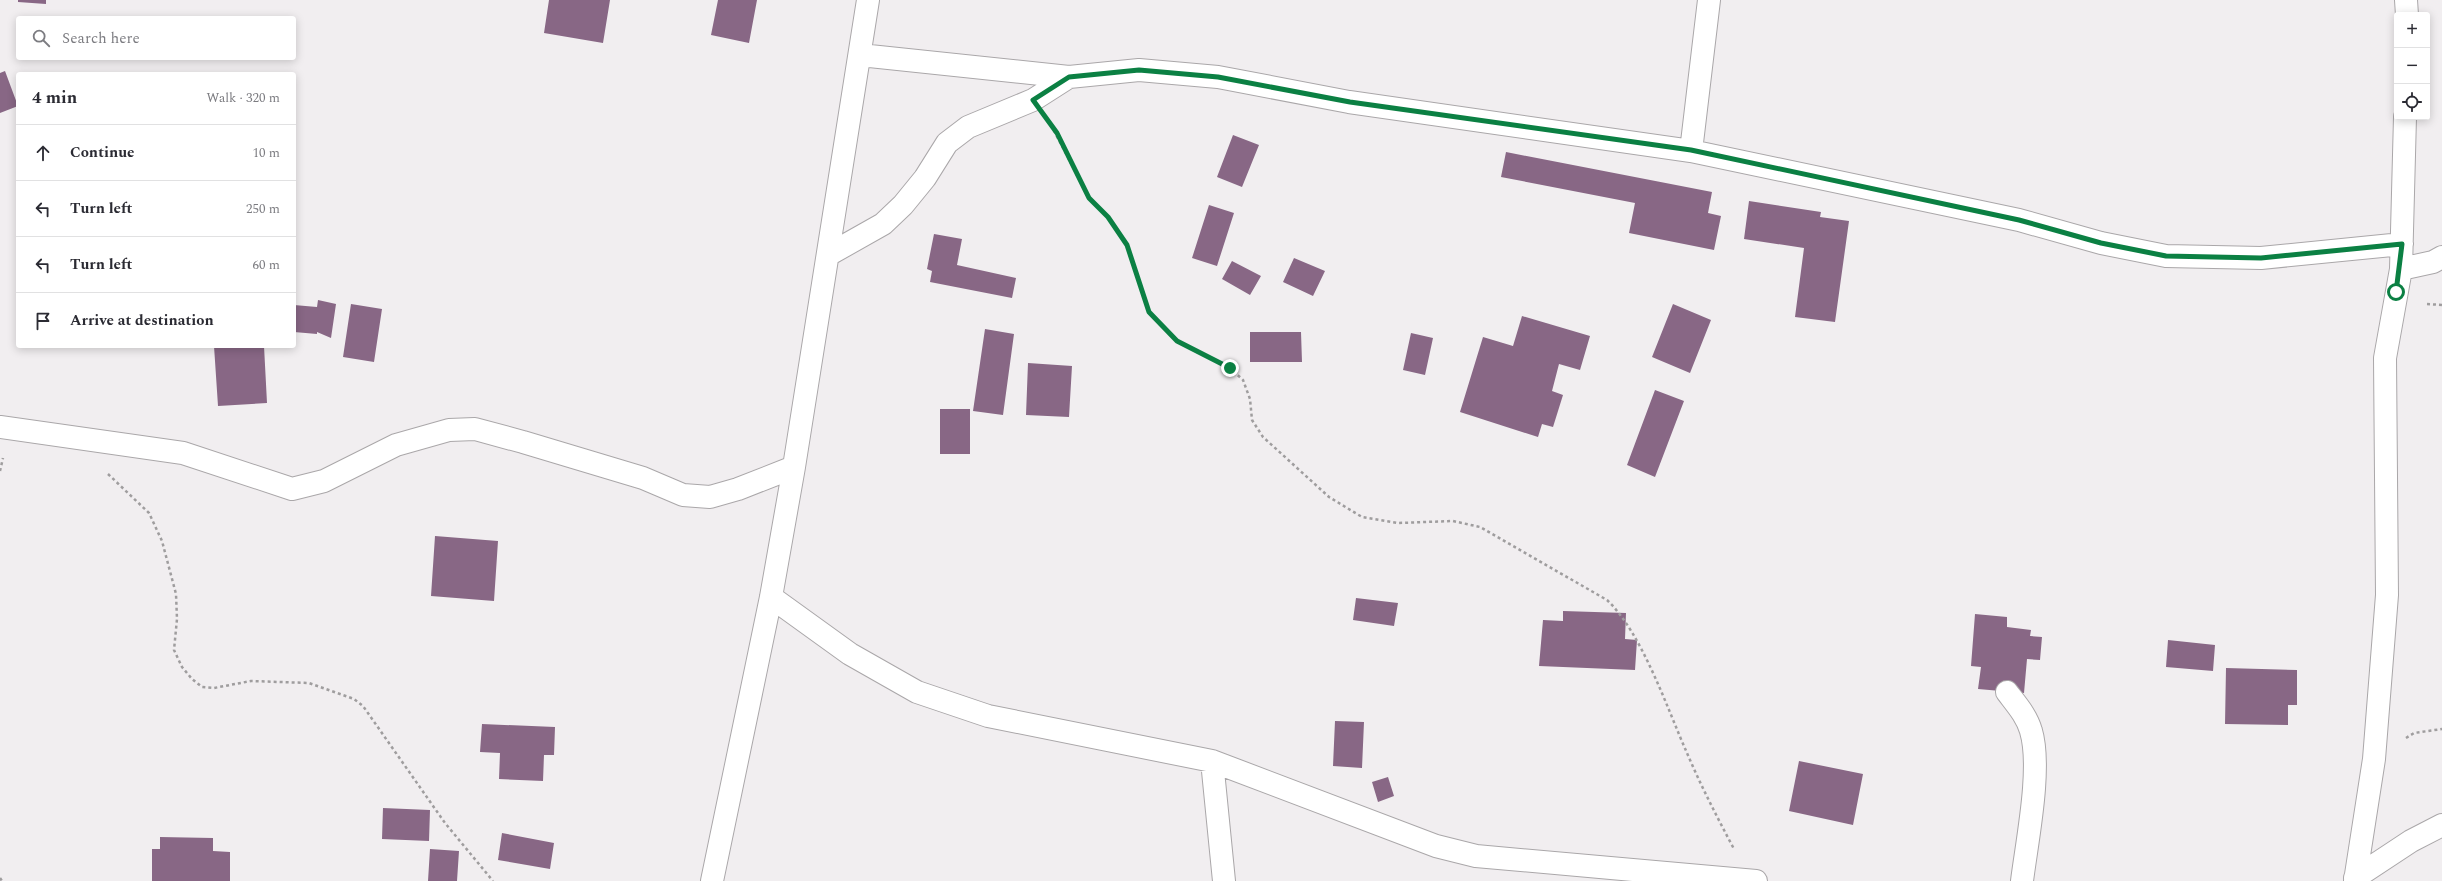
<!DOCTYPE html>
<meta charset="utf-8">
<style>
:root{--surface:#fff;--page:#f2f2f3;--text:#2b2b33;--muted:#7c7c81;--line:#e1e1e2}
body{margin:0;font-family:Spectral,serif;background:var(--page);color:var(--text)}
.controls{position:absolute;right:12px;top:12px;display:grid;overflow:hidden;border-radius:4px;box-shadow:0 2px 10px #0003}
.controls button{width:36px;height:36px;display:grid;place-items:center;padding:0;border:0;border-bottom:1px solid var(--line);background:var(--surface);color:var(--text);font:20px sans-serif}
.stop{position:absolute;width:12px;height:12px;margin:-9px;border:3px solid #0b8043;border-radius:50%;background:#fff}
.stop.end{background:#0b8043;border-color:#fff;box-shadow:0 1px 4px #0008}
.list{margin:0;padding:0;list-style:none}
h2{display:flex;justify-content:space-between;align-items:center;height:52px;margin:0;padding:0 16px;font-size:17px}
h2 small{font-size:13px;font-weight:400;color:var(--muted)}
.list li{display:grid;grid-template-columns:26px 1fr auto;gap:12px;align-items:center;box-sizing:border-box;height:56px;padding:0 16px;border-top:1px solid var(--line)}
.list b{display:block;font-size:15px;white-space:nowrap}
.list em{font-size:13px;font-style:normal;color:var(--muted)}
.icon{flex:none;width:22px;height:22px;fill:none;stroke:currentColor;stroke-width:2;stroke-linecap:round;stroke-linejoin:round}
.map{position:relative;flex:none;width:2442px;height:881px;overflow:hidden}
.search{position:absolute;background:var(--surface);box-shadow:0 2px 10px #0003;left:16px;top:16px;width:280px;height:44px;display:flex;align-items:center;gap:10px;box-sizing:border-box;padding:0 14px;border-radius:4px;color:var(--muted);font-size:15px}
.panel{position:absolute;background:var(--surface);box-shadow:0 2px 10px #0003;left:16px;top:72px;width:280px;height:276px;border-radius:4px}
.map>svg:first-child{display:block}
</style>
<div class="map">
<svg width="2442" height="881" viewBox="0 0 2442 881">
<rect width="100%" height="100%" fill="#f1eef0"/>
<path fill="#886785" d="M18,0H46V4L18,2Z
M549,0H610L603,43L544,33Z
M718,0H757L749,43L711,35Z
M5,71L18,106L0,113V73Z
M1233,135L1259,145L1242,187L1217,177Z
M1506,152L1712,192L1708,213L1721,216L1714,250L1629,233L1635,203L1501,177Z
M1749,201L1821,212L1820,217L1849,221L1835,322L1795,317L1804,248L1744,239Z
M1209,205L1234,213L1217,266L1192,258Z
M934,234L962,239L957,265L1016,278L1012,298L930,282L932,271L927,269Z
M1294,258L1325,271L1313,296L1283,282Z
M1232,261L1261,276L1250,295L1222,279Z
M318,300L336,304L331,338L317,332V334L294,332V305L317,307Z
M351,304L382,309L374,362L343,357Z
M1673,304L1711,320L1690,373L1652,357Z
M1522,316L1590,336L1580,370L1559,364L1552,391L1563,395L1553,427L1542,424L1538,437L1460,412L1483,337L1513,346Z
M985,329L1014,334L1003,415L973,411Z
M1250,332H1301L1302,362H1250Z
M1411,333L1433,338L1425,375L1403,370Z
M214,346H264L267,403L218,406Z
M1028,363L1072,366L1069,417L1026,415Z
M1655,390L1684,401L1655,477L1627,465Z
M940,409H970V454H940Z
M435,536L498,541L494,601L431,596Z
M1356,598L1398,603L1394,626L1353,620Z
M1563,611L1626,613L1625,639L1637,640L1635,670L1539,666L1543,620L1563,621Z
M1975,614L2007,617V627L2031,630L2030,636L2042,637L2040,660L2027,659L2024,693L1978,689L1981,667L1971,666Z
M2168,640L2215,645L2213,671L2166,667Z
M2226,668L2297,670V705H2288V725L2225,724Z
M1335,721L1364,722L1362,768L1333,766Z
M482,724L555,727L554,755H544L543,781L499,779L500,753L480,752Z
M1799,761L1863,774L1853,825L1789,811Z
M1388,777L1394,796L1378,802L1372,782Z
M383,808L430,810L429,841L382,839Z
M502,833L554,843L550,869L498,860Z
M160,837L213,838V851L230,852V881H152V849H160Z
M430,849L459,851L457,881H428Z"/>
<g fill="none" stroke-linecap="round" stroke-linejoin="round">
<defs>
<path id="minor" d="M2406,0L2407,15
M860,55L1069,77L1139,70L1218,77L1349,102L1691,151L2019,220L2101,243L2166,256L2261,258L2402,244
M1691,151L1709,0
M828,255L883,224L903,205L925,178L947,143L968,127L1033,100L1069,77
M2401,269L2433,262L2442,257
M0,427L183,453L292,489L324,481L396,445L449,430L475,429L523,442L643,478L683,495L710,497L738,489L794,467
M771,597L850,654L917,692L988,716L1212,761L1436,846L1476,856L1756,881
M2007,692C2016,704 2027,716 2031,731C2042,768 2027,841 2022,881
M1212,761L1224,881
M2355,878L2411,841L2442,825
M712,881L771,597L794,467L868,0
M2355,881L2374,759L2387,595L2385,358L2401,269L2405,117"/>
</defs>
<use href="#minor" stroke="#aaa7a9" stroke-width="24"/>
<path stroke="#9f9d9e" stroke-width="2.5" stroke-dasharray="3 3" stroke-linecap="butt" d="M1051,125L1089,198L1108,217L1127,245L1149,312L1177,341L1230,368L1243,380L1250,399L1252,420L1263,437L1329,497L1362,517L1398,523L1453,521L1480,527L1607,600C1642,633 1667,708 1687,753C1701,786 1717,817 1734,849
M2427,304L2442,305
M0,471L3,458
M108,474L149,513L162,541L176,594L177,619L174,650L182,667L192,679L202,687L214,688L251,681L309,683L354,699L363,706L445,823L493,881
M2406,738L2414,733L2442,729
M0,878L2,881"/>
<use href="#minor" stroke="#fff" stroke-width="22"/>
</g>
<g fill="none" stroke-linecap="round" stroke-linejoin="round">
<path stroke="#0b8043" stroke-width="5" d="M1230,368L1177,341L1149,312L1127,245L1108,217L1089,198L1057,133L1033,100L1069,77L1139,70L1218,77L1350,102L1691,150L2019,220L2101,243L2166,256L2261,258L2402,244L2396,292"/>
</g>
</svg>
<div class="controls">
<button>+</button>
<button>−</button>
<button><svg class="icon" aria-label="locate" viewBox="0 0 24 24"><circle cx="12" cy="12" r="6"/><path d="M12 2v4M12 18v4M2 12h4M18 12h4"/></svg></button>
</div>
<div class="stop" style="left:2396px;top:292px"></div>
<div class="stop end" style="left:1230px;top:368px"></div>
<div class="search"><svg class="icon" aria-label="search" viewBox="0 0 24 24"><circle cx="10" cy="10" r="6"/><path d="M15 15l6 6"/></svg>Search here</div>
<section class="panel">
<h2>4 min<small>Walk · 320 m</small></h2>
<ul class="list">
<li><svg class="icon" aria-label="ahead" viewBox="0 0 24 24"><path d="M12 20V5M6 11l6-6 6 6"/></svg><div><b>Continue</b></div><em>10 m</em></li>
<li><svg class="icon" aria-label="left" viewBox="0 0 24 24"><path d="M17 20v-9H6M10 6l-5 5 5 5"/></svg><div><b>Turn left</b></div><em>250 m</em></li>
<li><svg class="icon" aria-label="left" viewBox="0 0 24 24"><path d="M17 20v-9H6M10 6l-5 5 5 5"/></svg><div><b>Turn left</b></div><em>60 m</em></li>
<li><svg class="icon" aria-label="arrive" viewBox="0 0 24 24"><path d="M6 21V4h12l-3 4 3 4H6"/></svg><div><b>Arrive at destination</b></div></li>
</ul>
</section>
</div>
